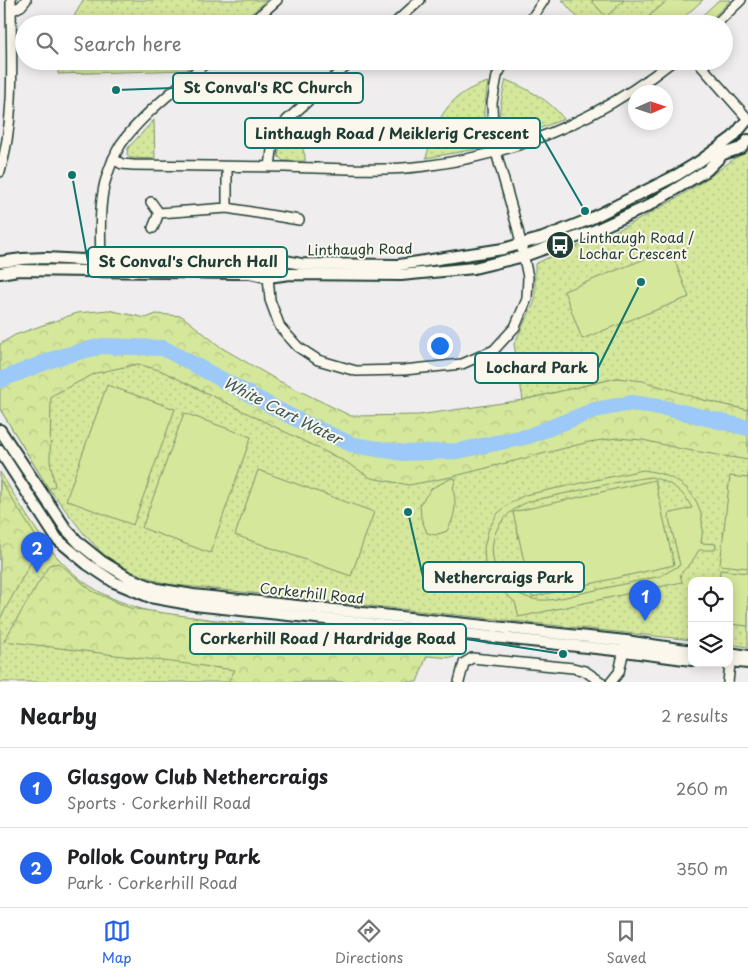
<!DOCTYPE html>
<meta charset="utf-8">
<style>
:root{--surface:#fff;--page:#f2f2f2;--text:#202124;--muted:#757577;--line:#e0e0e0;--accent:#2563eb}
body{margin:0;font-family:"Playpen Sans",sans-serif;background:var(--page);color:var(--text)}
.controls{position:absolute;right:15px;bottom:15px;display:grid;overflow:hidden;border-radius:10px;box-shadow:0 2px 12px #0003}
.controls button{width:45px;height:45px;display:grid;place-items:center;padding:0;border:0;border-bottom:1px solid var(--line);background:var(--surface);color:var(--text);font:25px sans-serif}
.compass{position:absolute;left:628px;top:85px;width:45px;height:45px;border-radius:50%;background:var(--surface);box-shadow:0 2px 12px #0003;rotate:87deg}
.you{position:absolute;left:439px;top:345px;width:18px;height:18px;margin:-12px;border:4px solid #fff;border-radius:50%;background:#1a73e8;box-shadow:0 0 0 8px #1a73e833}
.badge{display:grid;place-items:center;width:32px;height:32px;border-radius:50%;background:var(--accent);color:#fff;font-size:16px;font-weight:700}
.pin{position:absolute;translate:-50% -41px;filter:drop-shadow(0 1px 2px #0008)}
.pin::after{content:'';position:absolute;top:26px;width:18px;height:15px;background:inherit;clip-path:polygon(0 0,100% 0,50% 100%)}
.list{margin:0;padding:0;list-style:none}
h2{display:flex;justify-content:space-between;align-items:center;height:65px;margin:0;padding:0 20px;font-size:21px}
h2 small{font-size:16px;font-weight:400;color:var(--muted)}
.list li{display:grid;grid-template-columns:32px 1fr auto;gap:15px;align-items:center;box-sizing:border-box;height:80px;padding:0 20px;border-top:1px solid var(--line)}
.list b{display:block;font-size:19px;white-space:nowrap}
.list p{margin:0;font-size:16px;white-space:nowrap;color:var(--muted)}
.list em{font-size:16px;font-style:normal;color:var(--muted)}
.icon{flex:none;width:28px;height:28px;fill:none;stroke:currentColor;stroke-width:2;stroke-linecap:round;stroke-linejoin:round}
.map{position:relative;flex:none;width:748px;height:682px;overflow:hidden}
.search{position:absolute;background:var(--surface);box-shadow:0 2px 12px #0003;left:15px;right:15px;top:15px;height:55px;display:flex;align-items:center;gap:12px;box-sizing:border-box;padding:0 18px;border-radius:28px;color:var(--muted);font-size:19px}
.sheet{height:225px;background:var(--surface)}
nav{display:flex;justify-content:space-around;align-items:center;box-sizing:border-box;height:70px;border-top:1px solid var(--line);background:var(--surface);font-size:14px;color:var(--muted)}
nav a{display:grid;justify-items:center;gap:2px}
nav .on{color:var(--accent)}
.map>svg:first-child{display:block}
</style>
<div class="map">
<svg width="748" height="682" viewBox="0 0 748 682">
<defs>
<pattern id="grass-dots" width="8" height="8" patternUnits="userSpaceOnUse" patternTransform="scale(1.25)"><rect width="8" height="8" fill="#d4e79b"/><path d="M2 2h.1M6 6h.1" fill="none" stroke="#b6c786" stroke-width="1.8" stroke-linecap="round"/></pattern>
<pattern id="forest-crowns" width="20" height="18" patternUnits="userSpaceOnUse" patternTransform="scale(1.25)"><rect width="20" height="18" fill="#d4e79b"/><path d="M2 6a3 3 0 1 1 6 0M12 15a3 3 0 1 1 6 0" fill="none" stroke="#b6c786"/></pattern>
</defs>
<rect width="100%" height="100%" fill="#f0edee"/>
<filter id="ink" filterUnits="userSpaceOnUse"><feTurbulence type="fractalNoise" baseFrequency=".02" numOctaves="2"/><feDisplacementMap in="SourceGraphic" scale="10" xChannelSelector="R" yChannelSelector="G"/><feConvolveMatrix kernelMatrix="1 2 1 2 8 2 1 2 1" color-interpolation-filters="sRGB"/></filter>
<g filter="url(#ink)">
<path fill="url(#grass-dots)" stroke="#7a9268" d="M83,0H267L240,24H70Z
M562,0H668L640,24H583Z
M59,61H197L187,70L58,74Z
M506,80C528,89 550,100 564,119L512,139L503,138C495,125 502,95 506,80Z
M488,82L484,111L485,146L482,148L426,158C436,120 447,94 488,82Z
M154,120L155,159L130,158L127,154L128,148Z
M295,123L305,156V161H283L278,156L281,143Z
M748,148V410L703,400L617,378L523,400L514,344L535,301V264C558,252 583,245 607,235C658,212 704,183 748,148Z
M138,352L349,453L580,421L748,441V647L729,644V581H692V640L166,584L128,570L103,554L85,535L49,489L0,409Z
M0,472C26,513 49,559 90,586C109,599 132,606 154,613L427,644L409,682H0Z"/>
<path fill="url(#forest-crowns)" stroke="#7a9268" d="M108,310L146,318L156,314L182,316L222,348L277,380L351,416L419,415L523,400L617,378L643,381L703,400L748,410V460L682,449L643,440L617,438L589,442L451,477L409,485L371,478L346,462L162,371L138,364L96,373L51,396L50,462L55,486L49,489L0,409V344L15,335L77,313Z
M0,480L38,540L37,551L0,619Z
M59,563L92,591L130,608L213,620L463,648L453,658L427,656L417,682H228L235,670L4,641L49,565Z"/>
<path fill="#d4e79b" stroke="#7a9268" fill-rule="evenodd" d="M593,0H624L606,17L592,1Z
M668,0H703L684,17L690,24H640Z
M719,0H731L706,24H693Z
M670,249L689,297L582,339L564,291Z
M107,385L175,409L133,525L66,500Z
M184,413L251,437L210,553L142,528Z
M258,470L374,512L351,576L235,535Z
M643,470C684,475 709,501 701,543L716,544L715,550H699L691,563L680,574L682,582L519,617L515,602L501,590L491,577L485,563L484,548L488,531L497,514L510,503L525,495ZM651,477C670,482 683,490 692,508L668,514L680,565L661,576C635,582 608,587 582,593C569,596 554,601 540,600C511,598 488,571 493,542C496,522 512,508 530,501L623,481Z
M730,476L748,478V568L720,565Z
M452,478L456,479C451,490 455,492 455,503C455,514 452,522 447,531L435,535L427,533L421,518L420,504L432,488Z
M655,480L674,565L532,597L513,512Z
M720,570L748,573V626L729,624V581H719Z"/>
<g fill="none" stroke-linecap="round" stroke-linejoin="round">
<path stroke="#9cc9f7" stroke-width="16" d="M0,380L59,357L102,346L163,348L292,417L353,445L404,453L458,451L529,436L595,410L631,403L665,408L748,428"/>
<defs>
<path id="minor" d="M11,11L21,6L26,0
M250,24L277,0
M394,24L420,0
M528,24L544,0
M716,24L741,0
M697,61L748,119
M113,159L122,164L133,165C184,166 234,166 285,167C331,168 379,172 425,166C518,154 600,119 673,61
M227,167V208
M270,167L273,142L287,120L352,61
M0,172C16,117 11,57 11,0
M151,202L159,213L153,228
M159,213L227,208L299,220
M267,264L270,300L280,327L298,347L318,360L356,371L404,370L462,364L494,350L515,327L527,299L528,277L518,230L496,152L493,130L492,103L497,76L505,61
M101,271C101,242 98,210 105,182C109,169 114,155 121,144C142,114 181,85 208,61
M459,682L464,663L472,658L573,668L585,671L601,682
M611,682L619,672L626,641
M728,682L731,656"/>
<path id="tertiary" d="M0,262L22,259L46,258L83,260L95,256H107L119,261L224,263L241,260H253L262,264H271L286,261L301,264L399,265L503,249L543,238L588,220L677,175L700,161L733,137L748,119
M0,273L18,270L235,273H250L268,277L290,274L401,275L474,268L524,256L591,232L646,207L707,170L723,154L741,148L748,140
M0,430L66,529L80,544L101,561L129,578L157,589L193,595L626,641L692,651
M0,451L57,539L87,564L114,582L150,597L194,605L624,651L692,660
M729,653L748,656
M729,661L748,663"/>
</defs>
<use href="#minor" stroke="#1f3d34" stroke-width="12"/>
<use href="#tertiary" stroke="#1f3d34" stroke-width="14"/>
<use href="#minor" stroke="#fbf7ec" stroke-width="9"/>
<use href="#tertiary" stroke="#fbf7ec" stroke-width="10"/>
</g>
</g>
<defs>
<symbol id="bus-disc" viewBox="-11 -11 22 22"><circle r="9.5" fill="#1f3d34" stroke="#fbf7ec"/><path d="M-5-6H5V4H4V6H2V4H-2V6H-4V4H-5ZM-3.5-4V0h7V-4ZM-3.5 1.2v1.5H-2V1.2ZM2 1.2v1.5H3.5V1.2Z" fill="#fff"/></symbol>
</defs>
<g fill-rule="evenodd">
<use href="#bus-disc" x="544" y="229" width="32" height="32"/>
</g>
<g text-anchor="middle" dominant-baseline="central" stroke-width="4" stroke-linejoin="round" paint-order="stroke">
<g font-size="14" fill="#1f3d34" stroke="#fbf7ec" text-anchor="start">
<text x="579" y="237">Linthaugh Road /<tspan x="579" dy="16">Lochar Crescent</tspan></text>
</g>
<g font-size="14" fill="#1f3d34" stroke="#fbf7ec">
<text transform="translate(360 249) rotate(-1)">Linthaugh Road</text>
<text transform="translate(312 593) rotate(6)">Corkerhill Road</text>
</g>
<g font-size="15" font-style="italic" fill="#38595b" stroke="#fbf7ec">
<text transform="translate(283 410) rotate(27)">White Cart Water</text>
</g>
</g>
<path fill="none" stroke="#0f766e" stroke-width="2" d="M116 90L173 88M585 211L540 133M72 175L88 262M641 282L598 368M408 512L423 577M563 654L466 639"/>
<g fill="#0f766e" stroke="#fbf7ec" stroke-width="2">
<circle cx="116" cy="90" r="5"/>
<circle cx="585" cy="211" r="5"/>
<circle cx="72" cy="175" r="5"/>
<circle cx="641" cy="282" r="5"/>
<circle cx="408" cy="512" r="5"/>
<circle cx="563" cy="654" r="5"/>
</g>
<g fill="#fbf7ec" stroke="#0f766e" stroke-width="2">
<rect x="173" y="73" width="190" height="30" rx="5"/>
<rect x="245" y="118" width="295" height="30" rx="5"/>
<rect x="88" y="247" width="199" height="30" rx="5"/>
<rect x="475" y="353" width="123" height="30" rx="5"/>
<rect x="423" y="562" width="161" height="30" rx="5"/>
<rect x="190" y="624" width="276" height="30" rx="5"/>
</g>
<g font-size="15" text-anchor="middle" font-weight="bold" fill="#1f3d34">
<text x="268" y="93">St Conval's RC Church</text>
<text x="392" y="139">Linthaugh Road / Meiklerig Crescent</text>
<text x="188" y="267">St Conval's Church Hall</text>
<text x="537" y="373">Lochard Park</text>
<text x="504" y="583">Nethercraigs Park</text>
<text x="328" y="644">Corkerhill Road / Hardridge Road</text>
</g>
</svg>
<div class="controls">
<button><svg class="icon" aria-label="locate" viewBox="0 0 24 24"><circle cx="12" cy="12" r="6"/><path d="M12 2v4M12 18v4M2 12h4M18 12h4"/></svg></button>
<button><svg class="icon" aria-label="layers" viewBox="0 0 24 24"><path d="M12 4l9 5-9 5-9-5zM3 14l9 5 9-5"/></svg></button>
</div>
<svg class="compass" viewBox="-18 -18 36 36"><path d="M0-13l5 13h-10z" fill="#e53935"/><path d="M0 13l5-13h-10z" fill="#757577"/></svg>
<div class="you"></div>
<div class="pin badge" style="left:645px;top:621px">1</div>
<div class="pin badge" style="left:37px;top:573px">2</div>
<div class="search"><svg class="icon" aria-label="search" viewBox="0 0 24 24"><circle cx="10" cy="10" r="6"/><path d="M15 15l6 6"/></svg>Search here</div>
</div>
<section class="sheet">
<h2>Nearby<small>2 results</small></h2>
<ul class="list">
<li><span class="badge">1</span><div><b>Glasgow Club Nethercraigs</b><p>Sports · Corkerhill Road</p></div><em>260 m</em></li>
<li><span class="badge">2</span><div><b>Pollok Country Park</b><p>Park · Corkerhill Road</p></div><em>350 m</em></li>
</ul>
</section>
<nav>
<a class="on"><svg class="icon" aria-label="map" viewBox="0 0 24 24"><path d="M3 6l6-2 6 2 6-2v14l-6 2-6-2-6 2zM9 4v14M15 6v14"/></svg>Map</a>
<a><svg class="icon" aria-label="directions" viewBox="0 0 24 24"><path d="M12 3l9 9-9 9-9-9zM9 14v-3h6M13 9l2 2-2 2"/></svg>Directions</a>
<a><svg class="icon" aria-label="saved" viewBox="0 0 24 24"><path d="M7 4h10v16l-5-4-5 4z"/></svg>Saved</a>
</nav>
